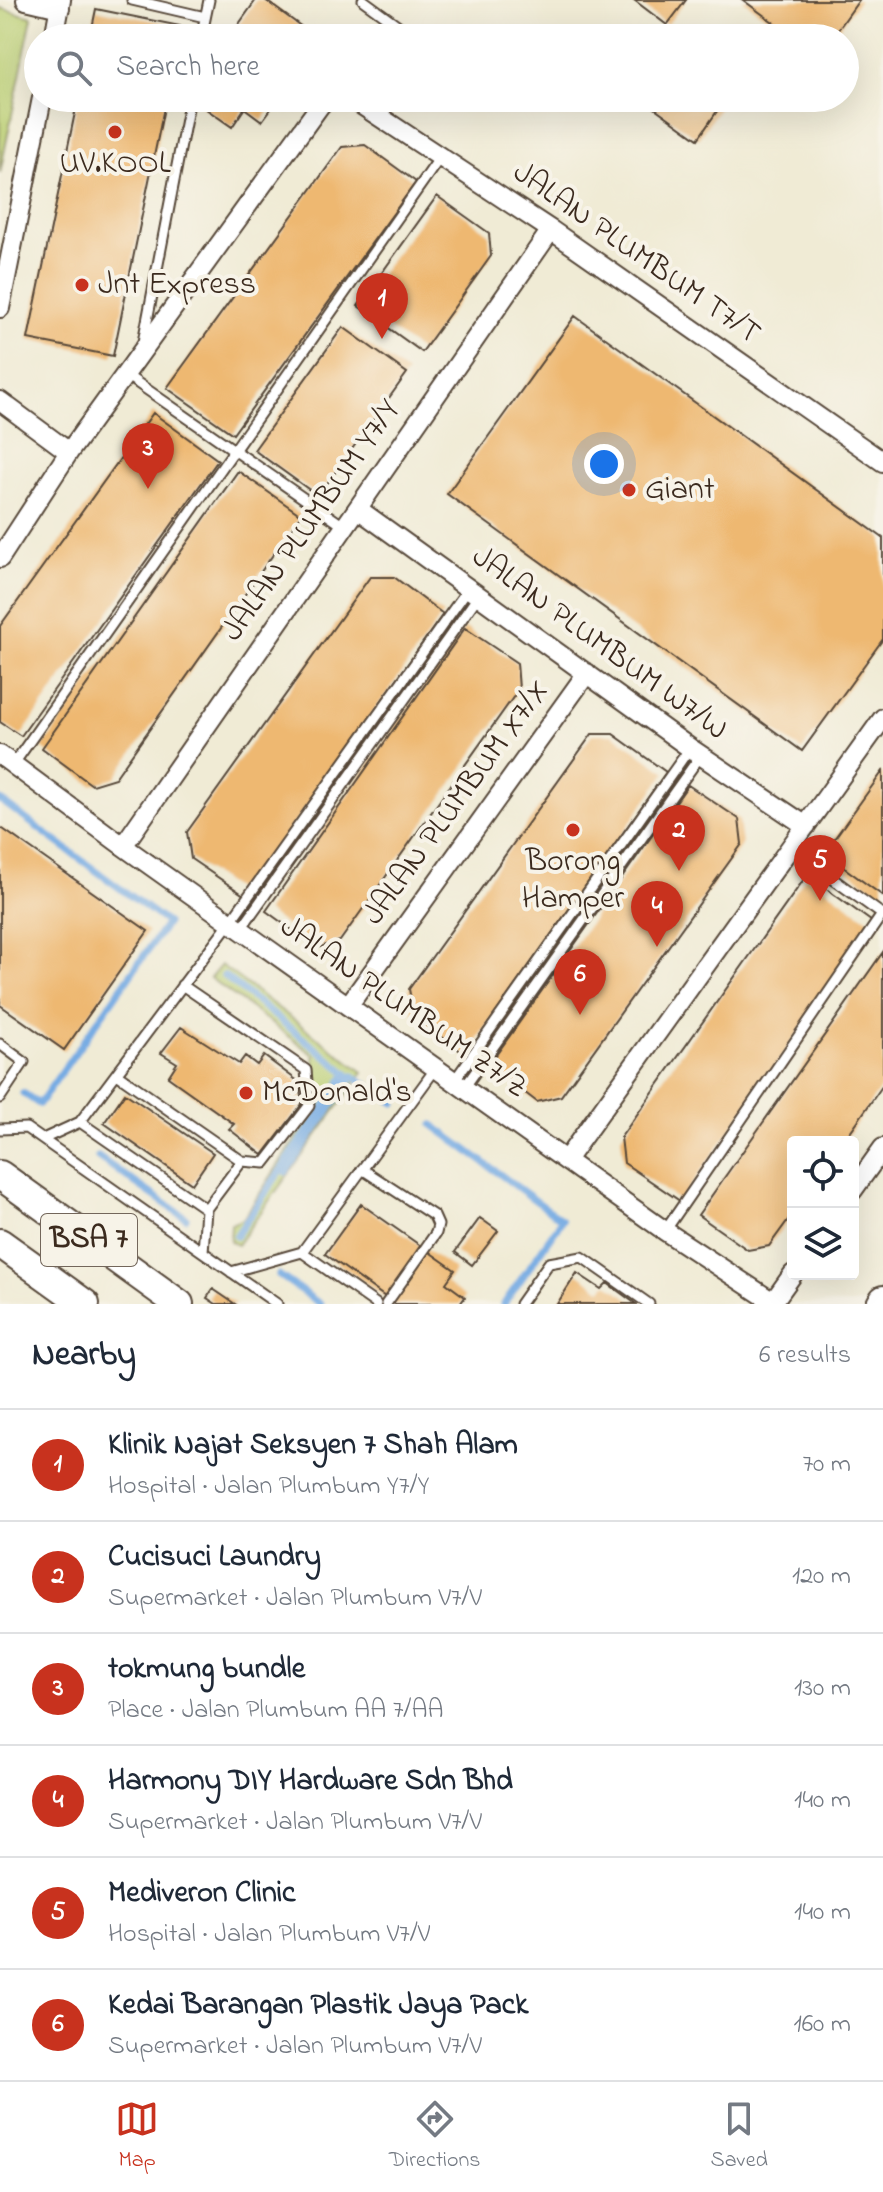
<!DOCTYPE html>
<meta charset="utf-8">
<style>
:root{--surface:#fff;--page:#f2f2f3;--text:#1f2937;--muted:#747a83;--line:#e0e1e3;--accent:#c8321e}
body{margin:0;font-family:"Indie Flower",sans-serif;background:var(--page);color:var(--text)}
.controls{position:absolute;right:24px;bottom:24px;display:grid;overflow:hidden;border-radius:8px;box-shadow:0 8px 32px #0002}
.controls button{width:72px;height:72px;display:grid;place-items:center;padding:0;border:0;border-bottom:2px solid var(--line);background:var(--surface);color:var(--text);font:40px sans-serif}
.you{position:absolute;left:604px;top:464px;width:28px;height:28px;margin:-20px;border:6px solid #fff;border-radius:50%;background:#1a73e8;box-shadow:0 0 0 12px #1a73e833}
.badge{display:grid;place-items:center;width:52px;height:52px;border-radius:50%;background:var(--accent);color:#fff;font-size:26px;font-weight:700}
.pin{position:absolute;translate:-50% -66px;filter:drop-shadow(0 2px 4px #0008)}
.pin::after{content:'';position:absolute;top:42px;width:28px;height:24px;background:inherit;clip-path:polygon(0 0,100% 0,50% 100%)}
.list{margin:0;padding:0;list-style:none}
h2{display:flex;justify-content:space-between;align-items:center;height:104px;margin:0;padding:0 32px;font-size:34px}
h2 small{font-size:26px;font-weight:400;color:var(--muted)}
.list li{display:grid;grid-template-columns:52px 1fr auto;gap:24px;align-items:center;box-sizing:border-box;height:112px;padding:0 32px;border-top:2px solid var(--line)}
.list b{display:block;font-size:30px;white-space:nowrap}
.list p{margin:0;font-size:26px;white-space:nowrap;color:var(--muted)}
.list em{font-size:26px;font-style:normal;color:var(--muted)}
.icon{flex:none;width:44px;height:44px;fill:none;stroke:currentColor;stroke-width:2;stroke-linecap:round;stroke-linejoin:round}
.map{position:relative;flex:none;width:883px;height:1304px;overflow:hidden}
.search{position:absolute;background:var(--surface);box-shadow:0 8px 32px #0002;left:24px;right:24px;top:24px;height:88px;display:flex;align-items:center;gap:20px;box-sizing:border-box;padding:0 28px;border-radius:44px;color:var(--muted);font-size:30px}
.sheet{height:776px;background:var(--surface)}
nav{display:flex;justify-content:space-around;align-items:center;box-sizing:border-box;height:112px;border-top:2px solid var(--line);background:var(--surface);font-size:22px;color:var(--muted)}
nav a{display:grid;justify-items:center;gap:4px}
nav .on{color:var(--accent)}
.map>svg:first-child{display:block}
</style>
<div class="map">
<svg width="883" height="1304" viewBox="0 0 883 1304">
<rect width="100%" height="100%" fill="#f7f3e8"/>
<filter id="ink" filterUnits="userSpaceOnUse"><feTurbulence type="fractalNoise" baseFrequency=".0125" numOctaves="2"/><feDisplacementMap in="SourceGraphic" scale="16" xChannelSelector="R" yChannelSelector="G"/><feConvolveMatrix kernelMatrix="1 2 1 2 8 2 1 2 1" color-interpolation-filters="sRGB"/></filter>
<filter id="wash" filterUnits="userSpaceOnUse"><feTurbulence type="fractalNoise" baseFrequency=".006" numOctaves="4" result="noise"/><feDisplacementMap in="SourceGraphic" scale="32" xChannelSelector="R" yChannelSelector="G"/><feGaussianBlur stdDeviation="1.8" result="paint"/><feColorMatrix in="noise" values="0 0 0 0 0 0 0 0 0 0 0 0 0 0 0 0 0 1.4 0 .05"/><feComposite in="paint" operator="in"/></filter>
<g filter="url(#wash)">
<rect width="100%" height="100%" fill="#f0ebd5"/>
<path fill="#bace72" stroke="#7a7c48" stroke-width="2" d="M0,8L32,17L0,173Z
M221,965L363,1072L237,1245L230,1241L231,1224L243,1219L327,1091L314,1083V1055L210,978Z"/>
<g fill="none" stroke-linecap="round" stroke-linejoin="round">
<path stroke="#76abe3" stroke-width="7" d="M0,800L167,923L39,1104L23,1093
M224,976L347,1073L236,1236
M433,1125L562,1220L504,1304
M98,1157L186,1218
M286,1172L353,1076L395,1103
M279,1275L320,1304"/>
</g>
<g id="blocks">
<path fill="#eeb871" d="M256,0H265L317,38H229Z
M634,0H686L667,25Z
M743,0H859L832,38H795Z
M96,9L180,26L178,38H90Z
M78,98H166L113,356L28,339Z
M203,98H228L244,109L232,127L199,104Z
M231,98H279L262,121Z
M641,98H726L698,139Z
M365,145L416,182L233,434L167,388L342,147Z
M437,196L489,233L491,256L422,352L358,306Z
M575,316L883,538V639L802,751L447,494Z
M343,327L407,373L318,496L254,450Z
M153,413L218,460L21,736L0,722V626Z
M238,471L301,515L115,778L92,785L42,748Z
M370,577H394L443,614L244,895L191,859L187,832Z
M465,628L517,663L519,689L340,941L317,948L266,911Z
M592,734H613L666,772L466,1055L414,1016L409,989Z
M883,771V896L824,853Z
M688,785L739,819L742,844L561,1096L537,1102L489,1065Z
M0,827L148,931L64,1050L0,1005Z
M807,875L875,924L680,1201L624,1163L621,1137Z
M883,952V1085L843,1142H793V1213L769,1246L748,1250L698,1215Z
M181,1027L239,1064L245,1056L257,1065L264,1056L299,1082L302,1104L263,1155L229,1129L234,1124L168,1077L177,1063L161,1053Z
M125,1093L213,1153L192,1184L104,1123Z
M361,1204L455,1270L446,1283L465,1297L460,1304H395L325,1254Z
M480,1218L498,1231L472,1265L455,1252Z
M577,1273L601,1289L607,1283L636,1304H557Z
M213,1289L235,1304H216L207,1298Z"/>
</g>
</g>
<g filter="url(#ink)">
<use href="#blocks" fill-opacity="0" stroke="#564739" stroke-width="2"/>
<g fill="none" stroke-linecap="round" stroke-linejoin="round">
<defs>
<path id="lane" d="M132,0L205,17
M363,0L415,38
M201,38L209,0
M497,98L500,100
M143,342L190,98
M126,375L345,527
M13,765L441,156
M790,848L883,915
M240,930L479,595
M182,985L306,1070L309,1106L265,1163L242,1161L206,1209L203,1252
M0,1044L24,1062L0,1098
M117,1074L242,1161
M454,1081L690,748
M464,1088L701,755
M80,1122L206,1209
M0,1129L26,1128L277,1304
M43,1139L80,1122L230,922L468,589
M362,1169L434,1216L438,1225L436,1233L386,1304
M665,1231L883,913
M302,1252L376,1304
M231,1272L302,1252L436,1068
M520,1304L549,1263L582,1257L649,1304"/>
<path id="street" d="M26,0L60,8
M54,38L61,0
M351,98L551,230L883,462
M0,308L42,98
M0,401L69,452
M358,509L690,748L806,826
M0,558L69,452L321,104L329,98
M0,755L123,846L665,1231L776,1304
M123,846L551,230
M348,1006L587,673
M566,1160L883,718
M853,1190L883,1148
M773,1302L793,1274"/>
<path id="secondary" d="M880,1304L883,1299"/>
<path id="primary" d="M0,1175L179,1304
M0,1243L85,1304"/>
</defs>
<use href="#lane" stroke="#564739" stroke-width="13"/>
<use href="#street" stroke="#564739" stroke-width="22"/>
<use href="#secondary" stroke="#564739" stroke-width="30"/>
<use href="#primary" stroke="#564739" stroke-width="32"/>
<use href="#lane" stroke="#fff" stroke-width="9"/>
<use href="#street" stroke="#fff" stroke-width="18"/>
<use href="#secondary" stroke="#fff" stroke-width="26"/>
<use href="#primary" stroke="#fff" stroke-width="28"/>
</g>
</g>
<g fill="#c8321e" stroke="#f7f3e8" stroke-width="3">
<circle cx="115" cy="132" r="8"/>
<circle cx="82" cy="285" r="8"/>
<circle cx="629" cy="490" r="8"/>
<circle cx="573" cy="830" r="8"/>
<circle cx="246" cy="1093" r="8"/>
</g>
<g text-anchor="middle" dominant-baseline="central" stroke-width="8" stroke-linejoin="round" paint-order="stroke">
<rect fill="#f7f3e8" stroke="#73665b" stroke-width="2" x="41" y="1214" width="96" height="52" rx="6"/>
<g font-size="30" font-weight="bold" fill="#3b2a1e">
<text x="89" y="1240">BSA 7</text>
</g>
<g font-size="32" fill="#3b2a1e" stroke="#f7f3e8" text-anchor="start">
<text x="115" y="164" text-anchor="middle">UV.KOOL</text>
<text x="98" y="285">Jnt Express</text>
<text x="645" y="490">Giant</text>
<text x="573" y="862" text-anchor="middle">Borong<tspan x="573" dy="37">Hamper</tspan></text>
<text x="262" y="1093">McDonald's</text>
</g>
<g font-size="32" fill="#3b2a1e" stroke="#f7f3e8">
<text transform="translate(636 254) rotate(35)">JALAN PLUMBUM T7/T</text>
<text transform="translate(312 521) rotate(-55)">JALAN PLUMBUM Y7/Y</text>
<text transform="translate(599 644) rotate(36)">JALAN PLUMBUM W7/W</text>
<text transform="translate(457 803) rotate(-54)">JALAN PLUMBUM X7/X</text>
<text transform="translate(403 1008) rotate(35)">JALAN PLUMBUM Z7/Z</text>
</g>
</g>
</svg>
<div class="controls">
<button><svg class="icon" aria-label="locate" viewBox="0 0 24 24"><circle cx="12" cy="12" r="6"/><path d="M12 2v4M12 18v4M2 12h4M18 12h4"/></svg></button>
<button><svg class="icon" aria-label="layers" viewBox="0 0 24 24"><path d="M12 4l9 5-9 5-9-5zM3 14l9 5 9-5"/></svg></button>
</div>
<div class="you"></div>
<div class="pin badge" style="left:382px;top:339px">1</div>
<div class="pin badge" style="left:679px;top:871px">2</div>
<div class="pin badge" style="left:148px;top:489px">3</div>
<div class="pin badge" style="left:657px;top:947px">4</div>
<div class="pin badge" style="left:820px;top:901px">5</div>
<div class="pin badge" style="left:580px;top:1015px">6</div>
<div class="search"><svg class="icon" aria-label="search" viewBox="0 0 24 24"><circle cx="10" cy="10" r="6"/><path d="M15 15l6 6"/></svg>Search here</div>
</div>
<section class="sheet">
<h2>Nearby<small>6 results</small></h2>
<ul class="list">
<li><span class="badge">1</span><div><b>Klinik Najat Seksyen 7 Shah Alam</b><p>Hospital · Jalan Plumbum Y7/Y</p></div><em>70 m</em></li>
<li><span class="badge">2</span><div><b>Cucisuci Laundry</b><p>Supermarket · Jalan Plumbum V7/V</p></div><em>120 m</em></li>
<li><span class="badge">3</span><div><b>tokmung bundle</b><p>Place · Jalan Plumbum AA 7/AA</p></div><em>130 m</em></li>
<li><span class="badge">4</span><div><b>Harmony DIY Hardware Sdn Bhd</b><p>Supermarket · Jalan Plumbum V7/V</p></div><em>140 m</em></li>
<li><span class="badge">5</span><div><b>Mediveron Clinic</b><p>Hospital · Jalan Plumbum V7/V</p></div><em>140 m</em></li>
<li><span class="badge">6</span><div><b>Kedai Barangan Plastik Jaya Pack</b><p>Supermarket · Jalan Plumbum V7/V</p></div><em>160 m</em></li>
</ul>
</section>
<nav>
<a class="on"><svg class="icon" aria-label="map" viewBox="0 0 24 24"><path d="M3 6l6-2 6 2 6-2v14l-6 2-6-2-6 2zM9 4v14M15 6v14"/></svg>Map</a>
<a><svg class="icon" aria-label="directions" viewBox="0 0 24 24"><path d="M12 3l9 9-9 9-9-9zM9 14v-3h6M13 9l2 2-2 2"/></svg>Directions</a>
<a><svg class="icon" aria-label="saved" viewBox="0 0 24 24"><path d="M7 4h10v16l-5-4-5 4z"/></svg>Saved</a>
</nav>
